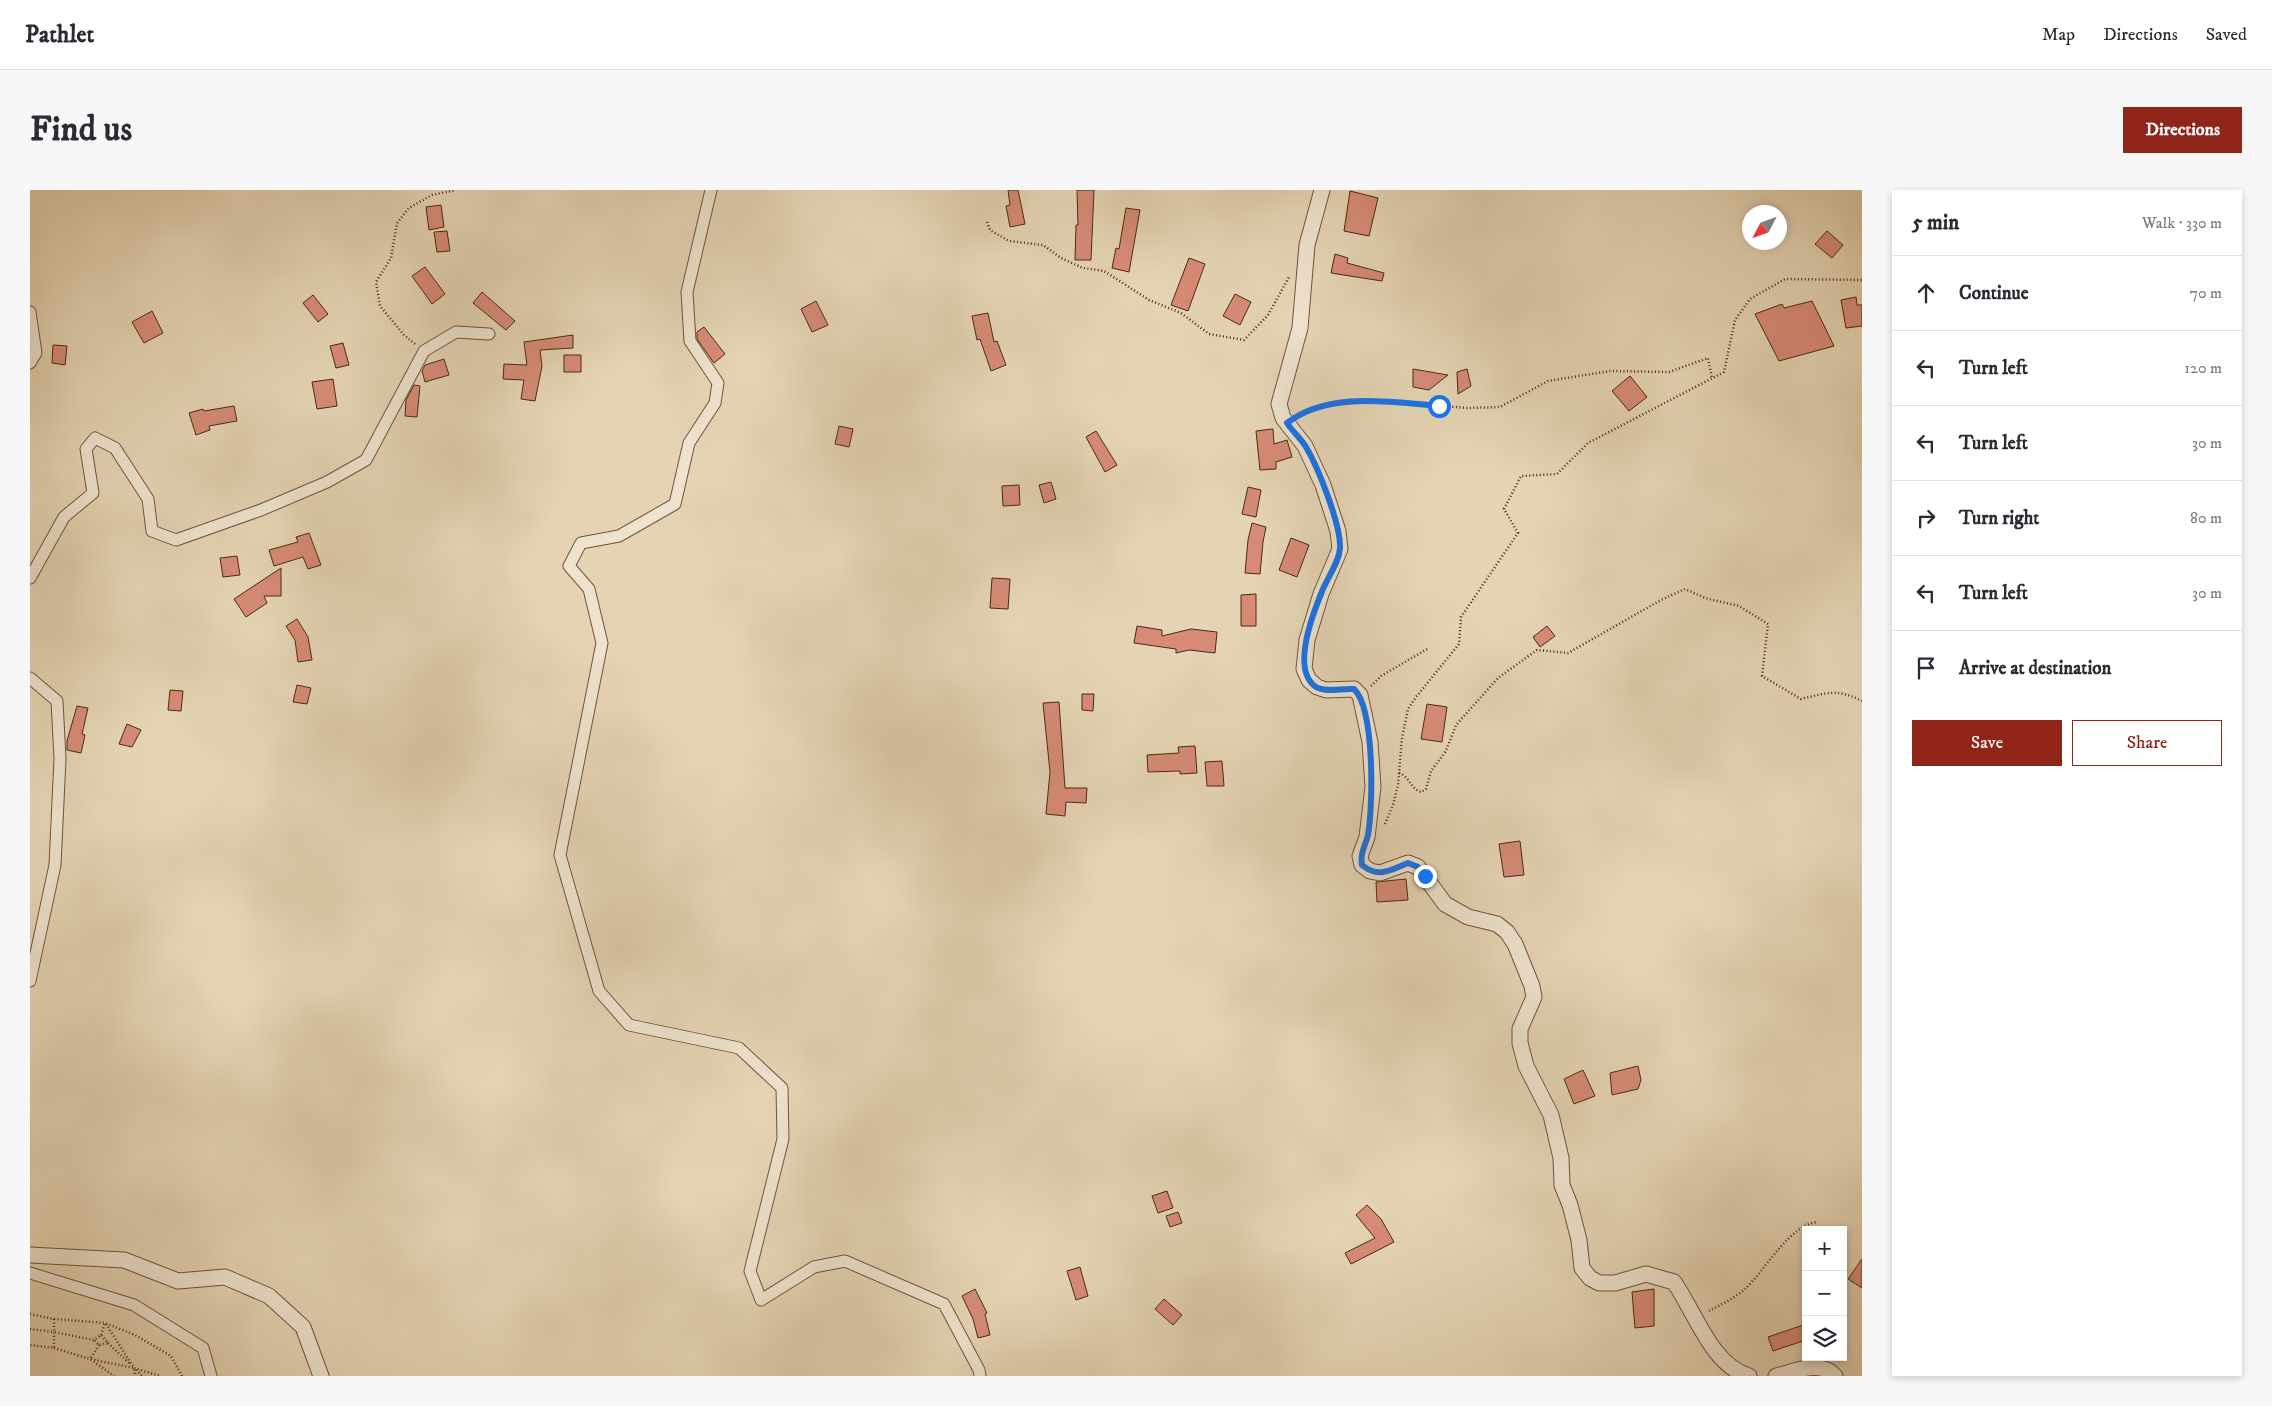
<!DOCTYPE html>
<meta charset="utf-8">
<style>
:root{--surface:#fff;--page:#f7f7f7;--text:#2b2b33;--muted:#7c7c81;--line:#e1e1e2;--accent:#8f2418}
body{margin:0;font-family:"IM FELL DW Pica",serif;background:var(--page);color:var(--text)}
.controls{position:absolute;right:15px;bottom:15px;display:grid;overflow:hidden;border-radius:0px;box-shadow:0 2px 8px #0003}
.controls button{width:45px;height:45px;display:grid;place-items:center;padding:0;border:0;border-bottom:1px solid var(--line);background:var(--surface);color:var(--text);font:25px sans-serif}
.compass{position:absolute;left:1712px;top:15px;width:45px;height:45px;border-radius:50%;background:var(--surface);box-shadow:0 2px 8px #0003;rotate:229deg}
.stop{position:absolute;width:15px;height:15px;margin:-11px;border:4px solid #1a73e8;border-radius:50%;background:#fff}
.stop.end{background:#1a73e8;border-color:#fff;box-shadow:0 1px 5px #0008}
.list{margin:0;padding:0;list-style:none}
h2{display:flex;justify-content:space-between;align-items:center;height:65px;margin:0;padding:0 20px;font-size:21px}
h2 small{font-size:16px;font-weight:400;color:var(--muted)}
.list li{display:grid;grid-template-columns:32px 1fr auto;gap:15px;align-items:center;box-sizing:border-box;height:75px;padding:0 20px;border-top:1px solid var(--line)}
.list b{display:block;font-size:19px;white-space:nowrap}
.list em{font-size:16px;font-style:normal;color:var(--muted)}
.actions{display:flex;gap:10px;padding:15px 20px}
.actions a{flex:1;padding:11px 0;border:1px solid var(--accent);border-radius:0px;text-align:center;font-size:18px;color:var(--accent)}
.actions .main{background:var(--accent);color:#fff}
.icon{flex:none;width:28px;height:28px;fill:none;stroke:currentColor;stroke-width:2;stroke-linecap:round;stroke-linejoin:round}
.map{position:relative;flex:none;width:1832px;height:1186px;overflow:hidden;border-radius:0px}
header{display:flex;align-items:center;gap:30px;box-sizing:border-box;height:70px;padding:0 25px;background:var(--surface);border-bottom:1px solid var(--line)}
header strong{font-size:24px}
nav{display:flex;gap:28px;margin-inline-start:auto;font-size:18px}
.intro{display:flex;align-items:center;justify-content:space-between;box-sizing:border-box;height:120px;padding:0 30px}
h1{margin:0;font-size:35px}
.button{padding:12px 22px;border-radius:0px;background:var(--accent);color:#fff;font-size:18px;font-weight:700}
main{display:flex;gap:30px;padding:0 30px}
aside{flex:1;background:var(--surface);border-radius:0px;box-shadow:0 2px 8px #0003}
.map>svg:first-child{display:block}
</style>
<header>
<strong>Pathlet</strong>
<nav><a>Map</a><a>Directions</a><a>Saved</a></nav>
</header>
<div class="intro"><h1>Find us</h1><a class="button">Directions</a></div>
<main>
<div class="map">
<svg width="1832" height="1186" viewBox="0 0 1832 1186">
<rect width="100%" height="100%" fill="#e5d4b4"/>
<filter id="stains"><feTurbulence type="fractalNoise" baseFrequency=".004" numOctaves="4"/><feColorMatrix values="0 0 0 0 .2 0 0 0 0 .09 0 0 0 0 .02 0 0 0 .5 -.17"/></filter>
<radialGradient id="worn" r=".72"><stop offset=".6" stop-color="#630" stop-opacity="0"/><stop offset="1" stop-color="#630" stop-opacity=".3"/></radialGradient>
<path fill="#d78b77" stroke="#492a13" d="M978,0H988L995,34L980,37L976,16L980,15Z
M1047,0H1064L1061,70H1045L1046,35H1048Z
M1320,1L1348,8L1339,46L1314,41Z
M411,15L414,37L399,40L396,17Z
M1096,18L1110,20L1099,82L1082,78L1086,58L1089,59Z
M417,41L420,61L407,62L404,42Z
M1797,41L1813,55L1802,68L1785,54Z
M1305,64L1318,68L1317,73L1354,83L1352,91L1301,83Z
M1159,68L1175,74L1158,121L1141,115Z
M395,77L415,104L402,114L382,86Z
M452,102L485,131L476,140L443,113Z
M1205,104L1221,112L1210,135L1193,126Z
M283,105L298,124L288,132L273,113Z
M1826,107L1827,115H1832V136L1816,138L1811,110Z
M786,111L798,135L782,142L771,119Z
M1782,111L1804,156L1749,171L1725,124L1752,114L1754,118Z
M122,121L133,143L114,153L102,132Z
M958,123L964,152L967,151L976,175L961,181L950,149L947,150L942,126Z
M674,137L695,164L684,173L667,149V142Z
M543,145V158L510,160L512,176L505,211L491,209L494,190L473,189L474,174L497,175L494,152Z
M313,153L319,175L306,178L300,156Z
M23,155L37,156L35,175L22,173Z
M534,165H551V182H534Z
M414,169L419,185L395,192L392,181L395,175Z
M1383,179L1418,185L1399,200L1383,197Z
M1437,179L1441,196L1428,204L1427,182Z
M1600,186L1617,207L1599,221L1582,201Z
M303,189L307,216L287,219L282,192Z
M384,195L390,196L387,227L375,226L376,210Z
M204,216L207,231L179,236L180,240L166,245L159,223L173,219L174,221Z
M809,236L823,239L819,257L805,254Z
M1243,239L1244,254L1257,250L1262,267L1246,272V279L1230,280L1226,241Z
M1066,241L1087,275L1075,282L1056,247Z
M1021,292L1026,309L1014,313L1009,295Z
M989,295L990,315L973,316L972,296Z
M1218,297L1231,300L1226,327L1212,324Z
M1222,333L1236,337L1233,352L1230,384L1215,383L1218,350Z
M279,343L291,375L278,379L273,367L244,376L239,360L268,352L266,347Z
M1261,348L1279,355L1267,387L1249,380Z
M207,366L210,385L193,387L190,368Z
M251,378V406H234L237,413L216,427L204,409Z
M962,388L980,389L978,419L960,418Z
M1226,404V436H1211V405Z
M267,429L278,447L282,470L268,472L265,450L256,436Z
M1107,436L1132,440V446L1161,439L1187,442L1185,463L1159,460L1146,463V459L1104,453Z
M1517,436L1525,446L1510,457L1503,447Z
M267,495L281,498L277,514L263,512Z
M140,500L153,501L151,521L138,520Z
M1052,504H1064L1063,521L1052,520Z
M1029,512L1035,598H1057L1056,613L1036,612L1035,626L1016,624L1020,582L1013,513Z
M1397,514L1417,517L1412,552L1391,549Z
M47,516L58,518L52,544L55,545L51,563L37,560V551Z
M97,534L111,540L102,557L89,554Z
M1165,556L1167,583L1150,584V581L1118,582L1117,565L1149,563L1148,557Z
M1192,571L1194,596H1177L1175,572Z
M1490,651L1494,685L1474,687L1469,654Z
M1376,689L1378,710L1347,712L1346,692Z
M1608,876L1611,890L1608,899L1582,905L1580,883Z
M1553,880L1565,906L1544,914L1534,889Z
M1137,1001L1143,1018L1128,1023L1122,1006Z
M1337,1015L1351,1029L1364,1052L1321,1074L1315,1063L1345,1048L1326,1025Z
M1148,1022L1152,1033L1140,1037L1136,1026Z
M1832,1069V1098L1818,1089Z
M1050,1077L1058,1106L1046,1110L1037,1081Z
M945,1099L957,1123L955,1124L960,1145L948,1148L943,1129L932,1106Z
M1624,1099V1136L1605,1138L1602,1102Z
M1134,1109L1152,1125L1143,1135L1125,1119Z
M1776,1134V1150L1743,1161L1738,1147Z"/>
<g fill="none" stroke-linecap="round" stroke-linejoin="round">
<defs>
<path id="minor" d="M681,0L657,102L660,151L688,193L685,213L659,253L645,314L589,346L551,353L539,376L559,399L572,453L530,665L569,801L599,835L709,858L752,898L753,949L720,1081L731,1110L784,1077L815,1071L914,1114L949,1180L950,1186
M0,122L6,163L0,173
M0,388L34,327L63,303L56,259L65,248L85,258L118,309L122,341L146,350L231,320L297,292L336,270L394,161L426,142L459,144
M0,488L27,511L30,569L25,675L0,791
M0,1083L104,1115L173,1158L181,1186"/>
<path id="tertiary" d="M1292,0L1277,55L1270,138L1249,214L1253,228L1275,256L1293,295L1308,341L1310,359L1291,404L1277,450L1274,479L1279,490L1287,497L1296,500L1324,499L1330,505L1340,552L1343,597L1337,647L1330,666L1332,675L1340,681L1350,683L1378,673L1388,677L1415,714L1438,727L1467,734L1477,742L1485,754L1502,796L1504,807L1490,839V853L1496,876L1521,925L1531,968L1532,995L1540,1015L1549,1050L1552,1078L1560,1088L1569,1093H1585L1616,1084L1644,1092C1665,1122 1682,1176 1719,1186
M0,1065L94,1070L148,1091L195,1087L239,1106L273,1137L291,1186
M1746,1186C1764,1182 1790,1169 1805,1186"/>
</defs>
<use href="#minor" stroke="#70543b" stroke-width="13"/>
<use href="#tertiary" stroke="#70543b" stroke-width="17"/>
<path stroke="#492a13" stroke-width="2.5" stroke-dasharray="1 2.5" stroke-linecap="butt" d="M957,32L960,40L979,51L1013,55L1031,68L1053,78L1074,81L1119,110L1151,123L1179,144L1214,150L1238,125L1259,87
M385,154L374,145L350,116L346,92L361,68L367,33L379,18L402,5L426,0
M1267,225L1291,216L1344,211L1438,218L1470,217L1518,191L1580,181L1639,182L1678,168L1682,188
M1341,496L1351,486L1399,458
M1369,583C1380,587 1380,598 1391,602L1396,599L1401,581L1416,561L1426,535L1468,488L1507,460L1538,463L1631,410L1655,399L1675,408L1709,416L1738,434L1732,486L1771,509C1797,503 1807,498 1832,511
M1355,634L1363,615L1368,595L1372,548L1378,519L1386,507L1429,454L1431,427L1488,343L1474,319L1491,286L1527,284L1558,253L1694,182L1705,130L1720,109L1755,89L1832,90
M1679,1121C1690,1115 1705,1108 1715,1099C1735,1081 1758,1036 1787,1032
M0,1124L24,1129V1142L64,1150L71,1145L78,1153L69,1155L64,1150
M24,1129L75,1133L105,1145L141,1166L152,1186
M76,1134L104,1178L130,1186
M0,1139L24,1142V1158L0,1155
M71,1145L75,1133
M78,1153L100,1174
M69,1155L60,1169L104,1178L105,1186
M24,1158L60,1169L84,1186
M106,1180L112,1186"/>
<use href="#minor" stroke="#eee3ce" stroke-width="11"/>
<use href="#tertiary" stroke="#eee3ce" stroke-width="15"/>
</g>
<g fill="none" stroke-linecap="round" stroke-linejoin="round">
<path stroke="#1a73e8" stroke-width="6" d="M1395,686L1388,677L1378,673C1360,680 1349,689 1332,675C1330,663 1335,657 1338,645C1343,616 1345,519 1324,499C1312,498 1296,503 1286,497C1261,480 1282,426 1291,404C1296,389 1309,374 1310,358C1311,335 1288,277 1276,257C1271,248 1262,241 1257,233C1299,201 1360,212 1409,216"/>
</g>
<rect width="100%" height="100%" filter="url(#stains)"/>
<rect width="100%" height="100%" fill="url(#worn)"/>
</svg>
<div class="controls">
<button>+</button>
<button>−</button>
<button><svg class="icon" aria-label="layers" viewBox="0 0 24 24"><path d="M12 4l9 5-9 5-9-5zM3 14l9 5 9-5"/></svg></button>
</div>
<svg class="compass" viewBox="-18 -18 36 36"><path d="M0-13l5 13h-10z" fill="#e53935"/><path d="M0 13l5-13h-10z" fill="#7c7c81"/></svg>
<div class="stop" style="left:1409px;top:216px"></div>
<div class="stop end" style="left:1395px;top:686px"></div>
</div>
<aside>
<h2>5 min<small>Walk · 330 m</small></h2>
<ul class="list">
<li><svg class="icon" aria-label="ahead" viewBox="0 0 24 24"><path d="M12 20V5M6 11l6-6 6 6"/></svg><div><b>Continue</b></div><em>70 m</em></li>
<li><svg class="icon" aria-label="left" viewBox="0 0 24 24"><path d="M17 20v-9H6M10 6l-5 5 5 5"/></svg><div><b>Turn left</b></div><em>120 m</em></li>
<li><svg class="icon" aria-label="left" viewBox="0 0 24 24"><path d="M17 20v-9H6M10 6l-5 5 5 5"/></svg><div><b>Turn left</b></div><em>30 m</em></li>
<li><svg class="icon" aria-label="right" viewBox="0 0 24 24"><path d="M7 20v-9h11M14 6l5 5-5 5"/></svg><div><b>Turn right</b></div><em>80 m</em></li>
<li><svg class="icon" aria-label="left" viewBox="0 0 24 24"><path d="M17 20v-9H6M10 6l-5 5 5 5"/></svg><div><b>Turn left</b></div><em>30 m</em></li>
<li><svg class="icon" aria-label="arrive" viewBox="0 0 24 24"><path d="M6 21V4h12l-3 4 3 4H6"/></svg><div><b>Arrive at destination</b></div></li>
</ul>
<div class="actions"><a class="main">Save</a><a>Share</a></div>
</aside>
</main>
